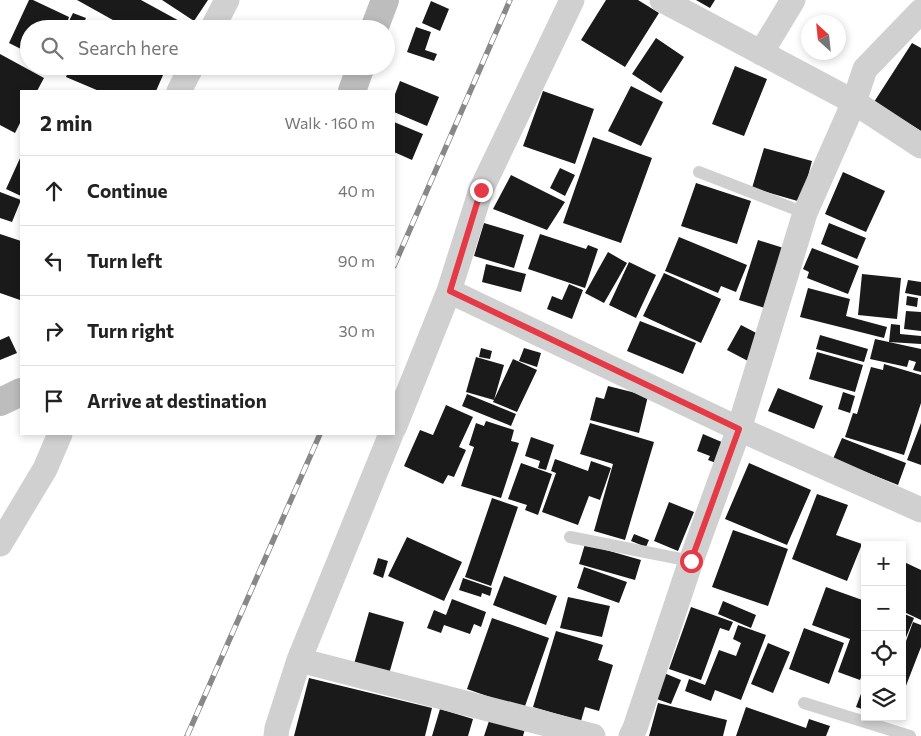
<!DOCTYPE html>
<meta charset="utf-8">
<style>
:root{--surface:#fff;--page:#f2f2f2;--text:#222;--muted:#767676;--line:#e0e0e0}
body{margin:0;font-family:Commissioner,sans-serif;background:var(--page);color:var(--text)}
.controls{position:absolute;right:15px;bottom:15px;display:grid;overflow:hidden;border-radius:0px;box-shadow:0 2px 8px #0003}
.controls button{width:45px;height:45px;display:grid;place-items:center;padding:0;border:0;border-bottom:1px solid var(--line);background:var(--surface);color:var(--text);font:25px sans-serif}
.compass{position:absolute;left:801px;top:15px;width:45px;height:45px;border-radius:50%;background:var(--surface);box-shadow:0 2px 8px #0003;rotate:333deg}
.stop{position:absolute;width:15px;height:15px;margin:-11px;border:4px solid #e63946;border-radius:50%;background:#fff}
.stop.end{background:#e63946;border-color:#fff;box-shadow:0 1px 5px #0008}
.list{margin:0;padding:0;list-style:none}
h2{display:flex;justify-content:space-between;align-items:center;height:65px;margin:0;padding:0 20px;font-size:21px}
h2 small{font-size:16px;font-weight:400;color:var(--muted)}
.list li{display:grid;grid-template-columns:32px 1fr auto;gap:15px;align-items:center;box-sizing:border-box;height:70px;padding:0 20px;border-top:1px solid var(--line)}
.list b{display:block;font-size:19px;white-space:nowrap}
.list em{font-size:16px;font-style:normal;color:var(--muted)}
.icon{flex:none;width:28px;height:28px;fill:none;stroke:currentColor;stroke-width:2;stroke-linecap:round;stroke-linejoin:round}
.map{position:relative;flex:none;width:921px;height:736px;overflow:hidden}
.search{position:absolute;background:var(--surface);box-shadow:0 2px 8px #0003;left:20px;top:20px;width:375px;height:55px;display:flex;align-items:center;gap:12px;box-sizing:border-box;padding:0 18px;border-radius:28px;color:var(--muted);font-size:19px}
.panel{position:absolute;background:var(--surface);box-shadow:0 2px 8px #0003;left:20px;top:90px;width:375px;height:345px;border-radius:0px}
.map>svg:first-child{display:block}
</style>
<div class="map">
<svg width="921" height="736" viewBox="0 0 921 736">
<rect width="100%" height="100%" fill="#fff"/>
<path fill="#1a1a1a" d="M29,0H33L69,17L66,26L73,29H29V53L9,43Z
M77,0H141L194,29H129Z
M162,0H208L194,21Z
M606,0H638L659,13L625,67L581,40Z
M696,0H715L710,8Z
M431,1L449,9L440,31L422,23Z
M73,13L86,18L81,29H76L67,25Z
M416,27L431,32L425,50L437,54L434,61L407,52Z
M656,38L684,57L661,93L632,74Z
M912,43L921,48V131L874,102Z
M0,54L44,78L37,91H21V121L15,133L0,125Z
M70,66H167L156,91H99L66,77Z
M735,66L767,79L744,136L712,124Z
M400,81L439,97L427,126L394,112V97Z
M631,86L663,102L641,146L608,131Z
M543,91L594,109L575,164L523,146Z
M394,122L423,134L412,160L394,152Z
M593,137L652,158L621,243L563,223Z
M764,148L812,161L801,202L752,188Z
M21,156V196L6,189Z
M560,168L575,175L565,196L550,188Z
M843,172L885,191L866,232L825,214Z
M511,175L565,202L547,230L493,209Z
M696,183L751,201L737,244L681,226Z
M0,192L21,200L12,222L0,218Z
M484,223L524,235L514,268L474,256Z
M829,223L866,238L857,259L821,244Z
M0,234L21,241V295L20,300L0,293Z
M540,234L586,249L588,245L598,249L585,288L528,269Z
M679,237L747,265L736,292L721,286L718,293L665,271Z
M758,240L790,250L771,310L739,300Z
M812,248L859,266L848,294L807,278L809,272L803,269Z
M608,252L627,263L604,303L585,293Z
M629,262L656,275L636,318L609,305Z
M486,264L526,274L521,292L482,282Z
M664,273L721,299L701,343L643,316Z
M862,274L901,278L897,319L858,315Z
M908,280L921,282V296L905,293Z
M569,284L583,290L572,319L547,309L552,296L562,300Z
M808,288L850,299L846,316L887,327L884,338L800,317Z
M907,296L918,298L917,307L906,305Z
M906,311L921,312V331L904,329Z
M640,321L696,343L683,374L627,351Z
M891,324L900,325V334L921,336V344L889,342Z
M741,325L762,336L748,361L727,350Z
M820,335L868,349L864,362L816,349Z
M9,336L17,353L0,360V340Z
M875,339L921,349V372L913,370L916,362L909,360L907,367L870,359Z
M481,348L492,351L490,359L479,357Z
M524,348L541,353L537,367L519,361Z
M817,352L863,365L855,392L809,379Z
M476,357L504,365L494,400L466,392Z
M513,359L537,370L517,412L493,402Z
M884,364L921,375V403L904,455L845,437L853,413L857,414L871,367L883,370Z
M608,386L648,396L639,433L590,420L596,397L604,399Z
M778,388L823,406L814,429L768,411Z
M843,392L855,396L850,413L838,409Z
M467,394L516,414L511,426L462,406Z
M446,405L473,417L459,447L466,450L454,477L448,475L443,484L404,466L420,430L433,435Z
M486,421L514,430L511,441L519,443L501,498L461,486L474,447L469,445L476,423L484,426Z
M590,423L654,442L625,540L594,531L613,464L580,454Z
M921,423V465L907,460Z
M703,434L724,443L716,463L708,460L710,456L697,451Z
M531,437L554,445L546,470L538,468L540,461L525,456Z
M842,438L906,463L898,485L833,459Z
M555,459L588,471L591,461L611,468L600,500L589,496L578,525L542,512L556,473L551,471Z
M521,463L552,474L538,515L525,510L527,505L508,499Z
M749,463L811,490L787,545L725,519Z
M817,494L848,505L836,535L862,544L847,581L792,559Z
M492,498L518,507L491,586L465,577Z
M669,502L694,512L678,551L654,541Z
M733,530L788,549L768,606L712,587Z
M634,534L649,540L646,547L631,541Z
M407,537L462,562L444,601L388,576Z
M585,544L641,560L635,580L579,564Z
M378,558L388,561L383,578L373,574Z
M902,561L921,570V620L902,611Z
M584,567L627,582L619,603L577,588Z
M504,576L557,596L546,625L493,605Z
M463,578L492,588L490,596L482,593L481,597L459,590Z
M826,587L865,601V667L860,680L838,672L850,639L812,625Z
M568,597L610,606L602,637L560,628Z
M452,599L486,612L481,627L474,624L470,634L444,625L441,633L427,628L434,610L446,615Z
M723,601L756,615L751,628L718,614Z
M691,607L733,622L729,631L720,628L701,680L669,669Z
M369,612L404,622L389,674L354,664Z
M902,613L914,618L902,647Z
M492,618L549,638L524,709L467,689Z
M913,622L921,625V647L902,696V652Z
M738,625L766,635L741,700L715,690L711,701L685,691L689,679L705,685L719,650L736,656L741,643L733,639Z
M804,628L844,643L829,684L789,669Z
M556,631L603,645L598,660L613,665L599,711L585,707L581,721L533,707Z
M768,643L790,652L773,693L751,684Z
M664,673L681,680L671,704L654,698Z
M309,678L432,708L425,736H294Z
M865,683V710L856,707Z
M658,703L727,720L723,736H649Z
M746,707L806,728L809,719L830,726L826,736H736Z
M440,709L473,719L468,736H432Z
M490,718L525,729L523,736H484Z"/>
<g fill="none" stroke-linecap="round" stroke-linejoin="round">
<path stroke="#d0d0d0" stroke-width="12" d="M699,172L805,213
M570,537L691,561
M804,703L910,736"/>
<path stroke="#d0d0d0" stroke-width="25" d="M662,0L854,102L921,146
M212,29L227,0
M761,53L793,0
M179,91L192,66
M449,291L739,429L921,510
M394,428L449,291L481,190L572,0
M0,544L45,469L60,434
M299,660L593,736
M276,736L277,728L299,660L391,434
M631,736L635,728L691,561L739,429L805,213L854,102L865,69L921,11"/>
<path stroke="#bdbdbd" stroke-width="28" d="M374,29L385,0
M352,91L361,66
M0,402L21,392"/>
<defs>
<path id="rail" d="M394,266L510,0
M187,736L320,434"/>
</defs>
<use href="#rail" stroke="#888" stroke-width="5.5"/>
<use href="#rail" stroke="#fff" stroke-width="4" stroke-dasharray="11" stroke-linecap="butt"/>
</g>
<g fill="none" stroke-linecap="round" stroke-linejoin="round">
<path stroke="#e63946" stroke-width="6" d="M481,190L450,291L739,429L691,561"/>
</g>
</svg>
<div class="controls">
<button>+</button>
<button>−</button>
<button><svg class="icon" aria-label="locate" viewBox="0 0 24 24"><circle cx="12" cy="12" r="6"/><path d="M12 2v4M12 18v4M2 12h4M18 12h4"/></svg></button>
<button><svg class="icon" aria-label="layers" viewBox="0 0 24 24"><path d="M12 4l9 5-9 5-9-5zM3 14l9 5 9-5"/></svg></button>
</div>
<svg class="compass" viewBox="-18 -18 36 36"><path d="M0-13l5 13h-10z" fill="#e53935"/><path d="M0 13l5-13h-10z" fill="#767676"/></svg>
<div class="stop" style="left:691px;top:561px"></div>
<div class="stop end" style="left:481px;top:190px"></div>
<div class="search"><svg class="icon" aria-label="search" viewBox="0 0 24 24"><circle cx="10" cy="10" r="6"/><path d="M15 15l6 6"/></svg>Search here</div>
<section class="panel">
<h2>2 min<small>Walk · 160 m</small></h2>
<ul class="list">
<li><svg class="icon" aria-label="ahead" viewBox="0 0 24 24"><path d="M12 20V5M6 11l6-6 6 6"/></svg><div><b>Continue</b></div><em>40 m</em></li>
<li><svg class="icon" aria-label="left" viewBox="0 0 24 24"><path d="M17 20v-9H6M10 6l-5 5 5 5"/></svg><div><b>Turn left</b></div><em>90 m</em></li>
<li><svg class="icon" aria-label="right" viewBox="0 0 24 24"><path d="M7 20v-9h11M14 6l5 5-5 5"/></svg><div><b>Turn right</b></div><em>30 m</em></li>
<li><svg class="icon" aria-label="arrive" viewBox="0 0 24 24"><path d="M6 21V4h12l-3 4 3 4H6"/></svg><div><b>Arrive at destination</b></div></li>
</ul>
</section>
</div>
